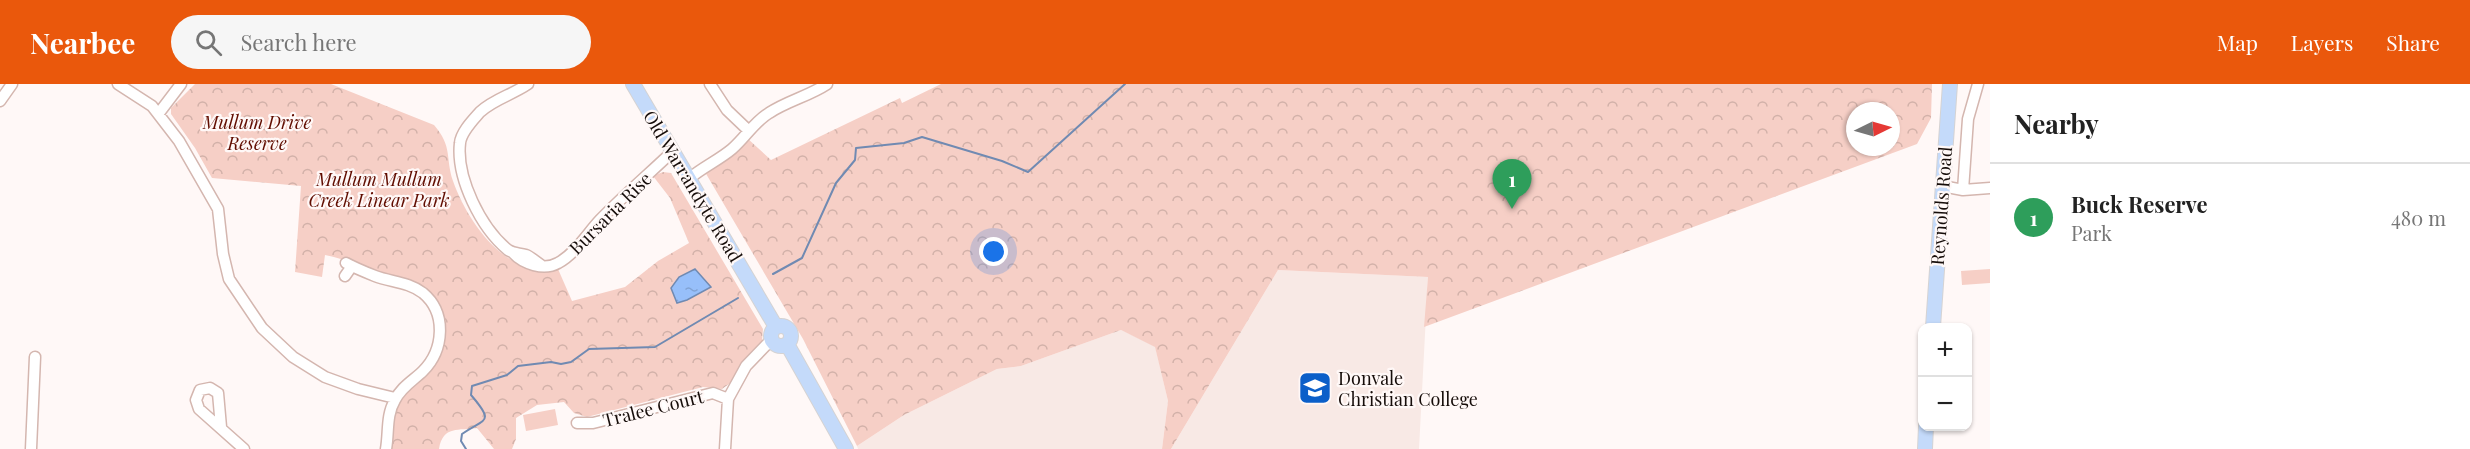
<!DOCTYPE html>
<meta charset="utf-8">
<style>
:root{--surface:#fff;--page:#f6f6f6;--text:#222;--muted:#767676;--line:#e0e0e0;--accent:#ea580c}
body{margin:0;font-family:"Playfair Display",serif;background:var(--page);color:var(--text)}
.controls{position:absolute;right:18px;bottom:18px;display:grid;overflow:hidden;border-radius:12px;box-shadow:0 2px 4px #0004}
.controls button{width:54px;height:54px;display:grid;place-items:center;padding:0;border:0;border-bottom:2px solid var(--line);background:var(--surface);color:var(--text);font:30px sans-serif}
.compass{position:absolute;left:1846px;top:18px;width:54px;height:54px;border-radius:50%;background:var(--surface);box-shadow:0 2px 4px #0004;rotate:85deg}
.you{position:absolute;left:994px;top:168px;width:21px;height:21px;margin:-15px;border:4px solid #fff;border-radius:50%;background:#1a73e8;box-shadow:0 0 0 9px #1a73e833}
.badge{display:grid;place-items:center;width:39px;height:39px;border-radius:50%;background:var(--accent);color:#fff;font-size:20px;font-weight:700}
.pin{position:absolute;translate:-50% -50px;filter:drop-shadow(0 2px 3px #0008)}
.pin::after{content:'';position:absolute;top:32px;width:21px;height:18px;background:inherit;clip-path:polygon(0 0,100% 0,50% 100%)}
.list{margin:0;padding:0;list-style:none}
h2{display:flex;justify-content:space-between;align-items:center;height:78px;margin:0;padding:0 24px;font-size:26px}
h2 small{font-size:20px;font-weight:400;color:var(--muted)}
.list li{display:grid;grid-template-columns:39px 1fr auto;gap:18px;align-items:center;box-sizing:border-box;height:108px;padding:0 24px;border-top:2px solid var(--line)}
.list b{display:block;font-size:22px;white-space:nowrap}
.list p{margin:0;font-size:20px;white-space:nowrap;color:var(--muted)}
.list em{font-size:20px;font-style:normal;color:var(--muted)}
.icon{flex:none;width:33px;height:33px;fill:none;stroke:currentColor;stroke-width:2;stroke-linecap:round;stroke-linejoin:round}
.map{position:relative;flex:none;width:1990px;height:365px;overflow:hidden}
header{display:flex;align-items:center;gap:36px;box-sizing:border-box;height:84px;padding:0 30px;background:var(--accent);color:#fff}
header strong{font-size:28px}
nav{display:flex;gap:33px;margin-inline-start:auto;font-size:21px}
.search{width:420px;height:54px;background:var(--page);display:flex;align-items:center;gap:15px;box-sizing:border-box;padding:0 21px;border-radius:33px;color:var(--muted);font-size:22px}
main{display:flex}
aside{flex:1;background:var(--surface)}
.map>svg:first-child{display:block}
</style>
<header>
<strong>Nearbee</strong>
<div class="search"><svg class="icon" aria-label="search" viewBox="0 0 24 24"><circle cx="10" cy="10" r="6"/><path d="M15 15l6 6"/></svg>Search here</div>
<nav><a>Map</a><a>Layers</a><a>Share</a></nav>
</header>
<main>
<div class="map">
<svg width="1990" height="365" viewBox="0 0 1990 365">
<defs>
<pattern id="park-crowns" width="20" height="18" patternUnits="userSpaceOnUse" patternTransform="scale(1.5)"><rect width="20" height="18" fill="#f6cfc6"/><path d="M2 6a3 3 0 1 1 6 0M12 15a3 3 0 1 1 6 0" fill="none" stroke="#d2b1a9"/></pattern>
<pattern id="water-ripples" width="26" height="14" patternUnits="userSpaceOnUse" patternTransform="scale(1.5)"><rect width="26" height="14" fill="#97bffa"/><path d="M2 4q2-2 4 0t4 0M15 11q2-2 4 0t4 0" fill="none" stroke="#81a3d5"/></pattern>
</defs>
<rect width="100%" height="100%" fill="#fff8f7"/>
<path fill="#f8e9e5" d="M1278,186L1428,193L1419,365H1171Z
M1121,246L1155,262L1168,317L1162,365H858L857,362L904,331L997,285L1021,282Z"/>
<path fill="url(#park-crowns)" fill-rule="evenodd" d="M195,0H331L434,41C453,63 445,73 453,97C468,139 507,195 558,185L572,217L625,203L658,177L689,159L670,114L653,92L663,88L671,89L763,245L762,257L746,274L733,297L722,305L703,303L587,333L574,329L564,318L537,321L516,334V355L512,365H494L477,344C459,347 443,341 439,365H390L392,336L397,319L433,281L439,223C402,201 368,180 325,171L322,193L295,188L301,102L212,94L195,64L171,30V24Z
M941,0H1932L1931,34L1917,60L1424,243L1428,193L1278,186L1171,365H1162L1168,317L1155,263L1121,246L1021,282L997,285L904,331L857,362L803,255L705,88L747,54L771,76L900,14L902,19ZM1855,27H1891V63H1855Z"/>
<path fill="#f6cfc6" d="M1990,185V199L1962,201L1961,187Z
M555,325L558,341L526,347L523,331Z"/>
<path fill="url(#water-ripples)" stroke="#708ab2" stroke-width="1.5" d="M695,185L711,203L687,216L677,219L671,204L679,193Z"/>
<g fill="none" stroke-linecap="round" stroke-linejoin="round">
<path stroke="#708ab2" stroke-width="2" d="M773,190L802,174L836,99L855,76L856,64L904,59L922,53L1002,77L1028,88L1125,0
M466,365L461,357L462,350C484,334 496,340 471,311L472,302L507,291L518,282L551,278L561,280L571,278L589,265L655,263L738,214"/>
<defs>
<path id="minor" d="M118,0L152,22L179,57L218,125L223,170L229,195L262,244L293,273L325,293L358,305L395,314
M528,0C512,11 494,15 480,28C473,36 461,48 460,59C456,94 481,144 508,166C514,170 519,169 526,171C531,173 536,178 541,181
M710,0L727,26L749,47
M0,17L12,0
M159,29L181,0
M690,94C703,83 719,76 732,65C745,54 754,38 769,29C787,17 809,12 827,0
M1942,102L1963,106L1990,104
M1963,106L1968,35L1978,0
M513,169C523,180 544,187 558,179C575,170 587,150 600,136C623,112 649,90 673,67
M346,179C355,184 365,188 375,192C391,198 409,198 423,209C447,229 444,266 423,287C414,296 401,303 395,316C386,331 389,348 386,365
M345,192L352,182
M577,339H593L713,309L728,315
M221,343L218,309L210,304L200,306L196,316L199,325L244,365
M31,365L35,273
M725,365L728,315L746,282L772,255"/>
<path id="major" d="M633,0L776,243
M771 252a10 10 0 1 1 20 0a10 10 0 1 1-20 0Z
M1933,243L1950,0
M787,260L846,365
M1925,365L1926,342"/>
</defs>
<use href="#minor" stroke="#d4b6af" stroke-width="13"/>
<use href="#major" stroke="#d5d3d3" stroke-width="16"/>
<use href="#minor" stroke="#fff" stroke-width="10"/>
<use href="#major" stroke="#c4dafa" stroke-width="14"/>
</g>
<defs>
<symbol id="school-square" viewBox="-11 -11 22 22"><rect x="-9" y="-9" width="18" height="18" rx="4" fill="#0b5fc9" stroke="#fff8f7"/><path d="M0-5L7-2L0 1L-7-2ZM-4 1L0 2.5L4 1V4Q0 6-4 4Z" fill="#fff"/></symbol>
</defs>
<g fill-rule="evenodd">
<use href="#school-square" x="1296" y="285" width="38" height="38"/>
</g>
<g text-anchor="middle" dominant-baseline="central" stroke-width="4.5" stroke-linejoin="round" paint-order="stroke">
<g font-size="18" font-style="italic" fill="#610d00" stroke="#fff8f7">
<text x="257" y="38">Mullum Drive<tspan x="257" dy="21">Reserve</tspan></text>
<text x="379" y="95">Mullum Mullum<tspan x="379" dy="21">Creek Linear Park</tspan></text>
</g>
<g font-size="18" fill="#160d0a" stroke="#fff8f7">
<text transform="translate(693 102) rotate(59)">Old Warrandyte Road</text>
<text transform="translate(1941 122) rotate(-86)">Reynolds Road</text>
<text transform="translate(610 129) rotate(-45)">Bursaria Rise</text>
<text transform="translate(653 324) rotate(-14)">Tralee Court</text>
</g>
<g font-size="18" fill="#160d0a" stroke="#fff8f7" text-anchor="start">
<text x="1338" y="294">Donvale<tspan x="1338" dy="21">Christian College</tspan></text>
</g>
</g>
</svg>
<div class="controls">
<button>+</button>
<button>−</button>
</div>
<svg class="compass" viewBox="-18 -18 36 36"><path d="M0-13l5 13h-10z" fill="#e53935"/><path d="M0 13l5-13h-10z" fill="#767676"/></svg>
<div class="you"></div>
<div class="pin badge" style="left:1512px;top:125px;background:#2e9e5b">1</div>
</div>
<aside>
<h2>Nearby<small></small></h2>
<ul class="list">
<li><span class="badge" style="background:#2e9e5b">1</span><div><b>Buck Reserve</b><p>Park</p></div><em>480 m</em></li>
</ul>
</aside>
</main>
